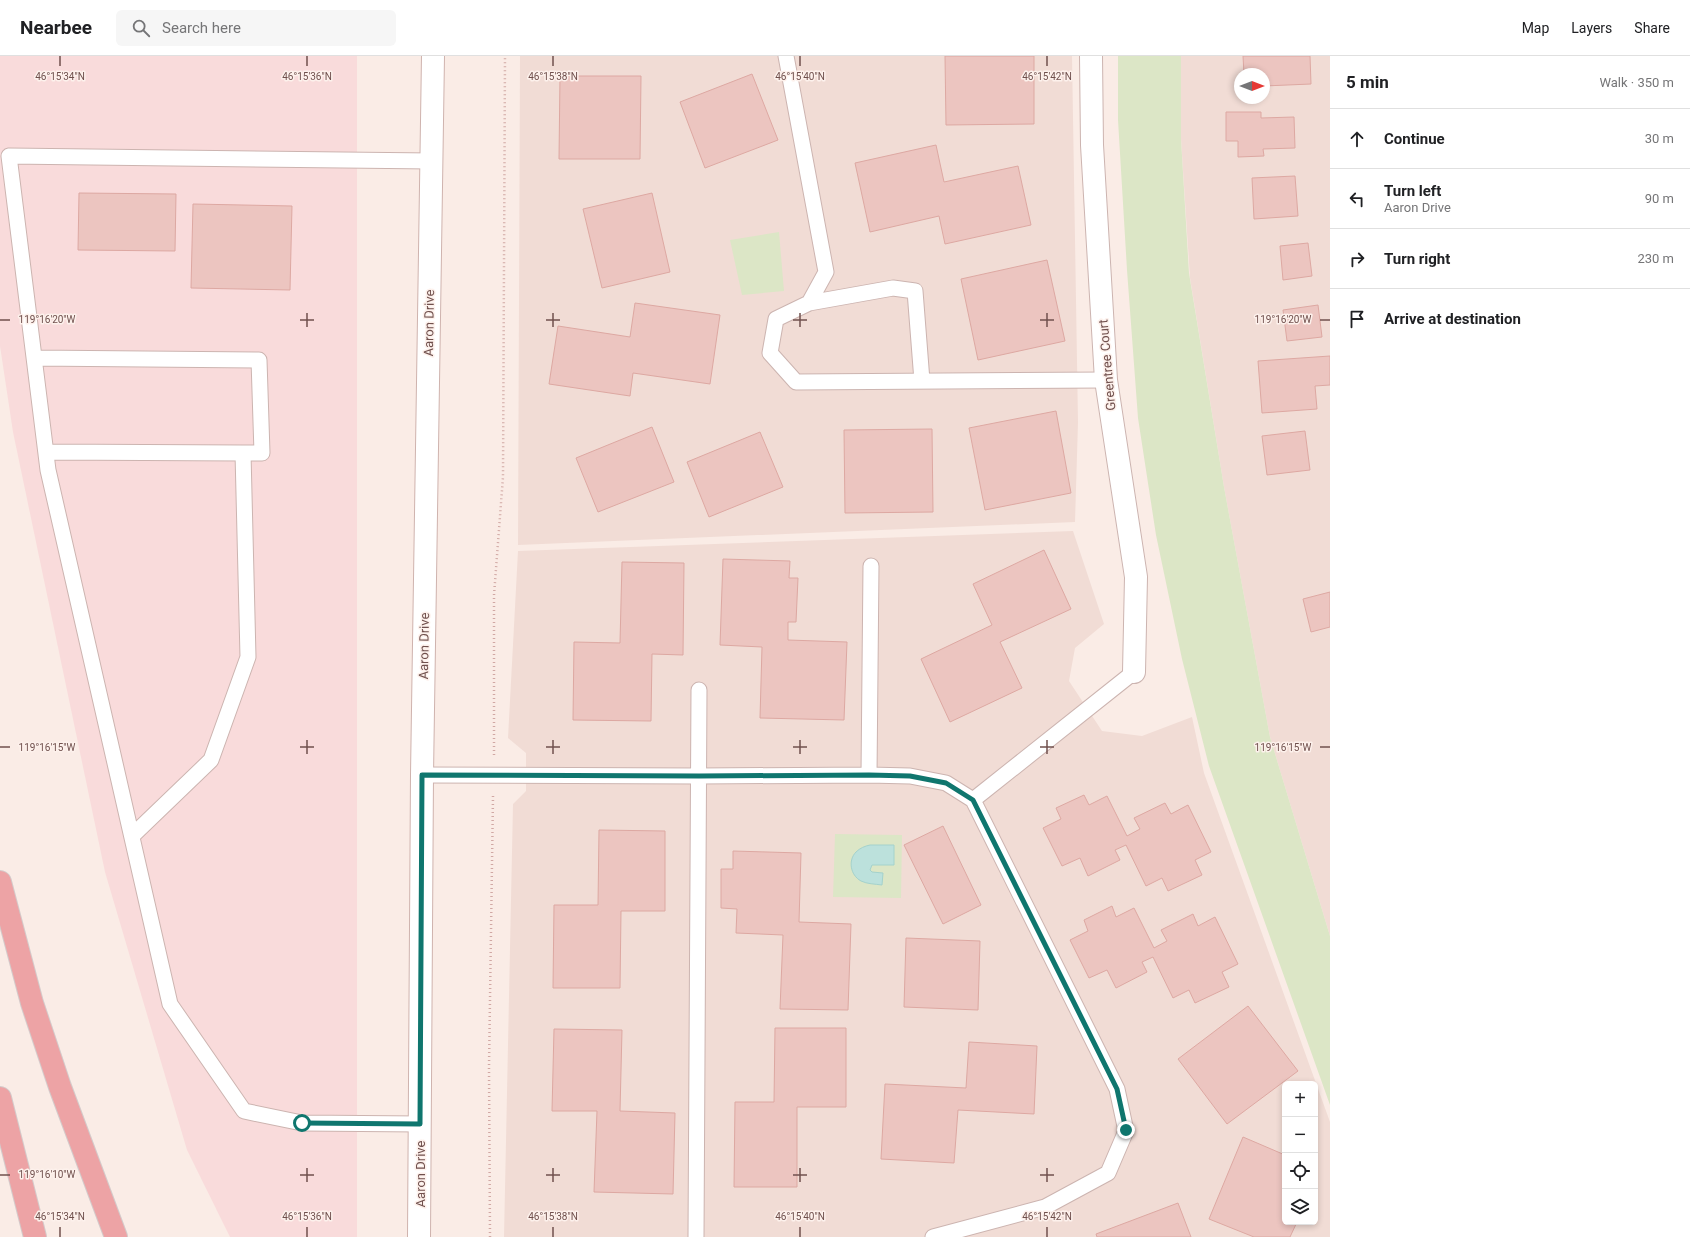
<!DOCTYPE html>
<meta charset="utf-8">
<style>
:root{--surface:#fff;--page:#f6f6f6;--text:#202124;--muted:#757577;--line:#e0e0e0}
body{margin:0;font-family:Roboto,sans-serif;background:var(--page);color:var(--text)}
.controls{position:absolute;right:12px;bottom:12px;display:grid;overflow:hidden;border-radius:6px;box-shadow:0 2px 6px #0003}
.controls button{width:36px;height:36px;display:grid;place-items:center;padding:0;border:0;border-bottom:1px solid var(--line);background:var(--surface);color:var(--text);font:20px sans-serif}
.compass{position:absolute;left:1234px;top:12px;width:36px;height:36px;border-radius:50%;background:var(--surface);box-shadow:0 2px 6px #0003;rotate:90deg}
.stop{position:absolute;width:12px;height:12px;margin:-9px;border:3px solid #0f766e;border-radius:50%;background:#fff}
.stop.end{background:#0f766e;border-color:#fff;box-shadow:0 1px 4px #0008}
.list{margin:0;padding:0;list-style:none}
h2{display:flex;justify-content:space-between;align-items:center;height:52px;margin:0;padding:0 16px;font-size:17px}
h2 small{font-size:13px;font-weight:400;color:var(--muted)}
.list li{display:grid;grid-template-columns:26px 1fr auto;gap:12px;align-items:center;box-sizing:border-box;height:60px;padding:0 16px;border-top:1px solid var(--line)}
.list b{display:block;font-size:15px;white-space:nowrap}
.list p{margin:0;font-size:13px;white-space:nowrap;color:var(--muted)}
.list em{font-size:13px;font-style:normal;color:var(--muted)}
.icon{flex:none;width:22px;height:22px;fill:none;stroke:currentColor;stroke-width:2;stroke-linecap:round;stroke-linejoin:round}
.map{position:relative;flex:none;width:1330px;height:1181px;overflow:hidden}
header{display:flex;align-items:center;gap:24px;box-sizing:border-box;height:56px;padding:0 20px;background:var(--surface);border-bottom:1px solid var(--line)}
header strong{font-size:19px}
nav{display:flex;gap:22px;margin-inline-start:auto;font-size:14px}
.search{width:280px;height:36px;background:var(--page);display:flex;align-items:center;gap:10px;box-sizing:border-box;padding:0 14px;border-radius:6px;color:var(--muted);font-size:15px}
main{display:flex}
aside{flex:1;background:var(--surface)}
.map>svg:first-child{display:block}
</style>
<header>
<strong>Nearbee</strong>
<div class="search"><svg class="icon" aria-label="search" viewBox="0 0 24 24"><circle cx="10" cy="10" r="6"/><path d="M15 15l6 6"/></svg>Search here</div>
<nav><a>Map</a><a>Layers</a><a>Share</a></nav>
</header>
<main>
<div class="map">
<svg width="1330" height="1181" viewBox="0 0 1330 1181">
<rect width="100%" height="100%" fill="#faece6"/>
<path fill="#f1dcd5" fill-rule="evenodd" d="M520,0H1072L1078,366L1075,466L518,489Z
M1181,0H1330V880L1270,681L1224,431L1190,222L1181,83ZM1240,18H1264V42H1240Z
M1073,475L1104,568L1075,592L1069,625L1102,675L1142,680L1192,661L1204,717L1330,1066V1181H504L513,748L526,735V697L508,682L518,495ZM1285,1028H1315V1166H1285Z"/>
<path fill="#f9dbdb" d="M0,0H357V1181H230L187,1094L105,816L13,376L0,290Z"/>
<path fill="#dce6c6" d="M1118,0H1181V83L1189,217L1224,431L1270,681L1330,880V1049L1209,710L1182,603L1156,479L1138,362L1127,214L1118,64Z
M779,176L784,235L742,239L730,184Z
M835,778L902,779L901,842L833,841Z"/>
<path fill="#bce1dc" stroke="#a4d2cc" d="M870,789H894V809H872L870,814L872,816L883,817L882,829C875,828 867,828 861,825C850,819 848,804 856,796C860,792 865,790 870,789Z"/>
<path fill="#ecc5c0" stroke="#dda8a2" d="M945,0H1034V68L946,69Z
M1243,0H1310L1311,28L1264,30V18H1244Z
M752,18L778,84L705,112L680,46Z
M560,20H641L640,103H559Z
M1226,56H1261V62L1294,61L1295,92L1263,93L1264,100L1238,101V85H1226Z
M936,89L944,126L1018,110L1031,169L945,188L939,160L870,176L855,107Z
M1295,120L1298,160L1254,163L1252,122Z
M79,137L176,138L175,195L78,194Z
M652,137L670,216L602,232L583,153Z
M193,148L292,150L290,234L191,232Z
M1308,187L1312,220L1283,224L1280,190Z
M1047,204L1065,285L978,304L961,223Z
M635,247L720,259L710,328L633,317L630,340L549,328L558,270L630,281Z
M1318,249L1322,281L1287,285L1283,254Z
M1330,300V329L1315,330L1317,353L1262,357L1258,305Z
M1056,355L1071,437L985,454L969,372Z
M652,371L674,426L598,456L576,402Z
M932,373L933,456L845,457L844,374Z
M1305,375L1310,414L1267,419L1262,380Z
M760,376L783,431L709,461L687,406Z
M1044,494L1071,553L1000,586L1022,632L950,666L921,603L992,569L973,528Z
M723,503L790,505L789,522H798L796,566H788V584L847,586L844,664L760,662L762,591L720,589Z
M622,506L684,507L683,599L652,598L651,665L573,664L574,586L620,587Z
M1330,536V571L1311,576L1303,543Z
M1084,739L1089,749L1107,740L1127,780L1140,773L1134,762L1165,747L1171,758L1188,749L1211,796L1195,804L1202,819L1168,835L1162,822L1146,830L1126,789L1115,794L1120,804L1088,820L1080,802L1062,810L1043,772L1061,763L1056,752Z
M943,770L981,849L943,868L904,789Z
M599,774L665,775V855H621L620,932H553L554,849H598Z
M733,795L801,797L799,866L851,868L848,954L780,953L783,879L736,877L737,853L721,852V813H733Z
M1112,850L1116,861L1134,852L1154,892L1167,885L1161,874L1193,858L1198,870L1215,861L1238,908L1222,916L1229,931L1195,947L1189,934L1173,942L1153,901L1142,906L1147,916L1116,932L1107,914L1089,922L1070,884L1088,875L1084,864Z
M906,882L980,885L978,954L904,951Z
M1248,950L1298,1015L1227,1068L1178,1003Z
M775,972H846V1051H797V1131H734L735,1046H774Z
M554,973L622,974L620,1055L675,1057L673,1138L594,1136L597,1055H552Z
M969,986L1037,990L1034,1058L958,1054L954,1107L881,1103L885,1028L966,1032Z
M1243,1081L1285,1099V1166H1297L1290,1181H1254L1209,1163Z
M1178,1147L1191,1181H1097L1096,1178Z"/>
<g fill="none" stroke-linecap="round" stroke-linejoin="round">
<defs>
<path id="lane" d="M786,0L826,216L809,247L776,263L770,297L796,326L1106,324
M809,247L893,232L915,235L922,325
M34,302L259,304L262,397H243
M46,396L243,397L248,601L211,704L132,780
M422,719L699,720L869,719L910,720L946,727L973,744L1117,1033L1126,1075L1108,1117L1045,1151L933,1181
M869,719L871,510
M973,744L1134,616
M420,1068L302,1067L244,1055L170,948L48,414L9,100L432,105
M696,1181L699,634"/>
<path id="street" d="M1091,0L1092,89L1106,324L1136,521L1134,616"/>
<path id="secondary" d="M419,1181L422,719L433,0"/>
<path id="highway" d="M0,826L32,947L60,1031L116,1181
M0,1042L35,1181"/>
</defs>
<use href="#lane" stroke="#ccb4b0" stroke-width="17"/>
<use href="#street" stroke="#ccb4b0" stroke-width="24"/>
<use href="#secondary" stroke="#cfb3ae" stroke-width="24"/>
<use href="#highway" stroke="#d4caca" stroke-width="24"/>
<path stroke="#d1a8a4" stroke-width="2.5" stroke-dasharray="1 3" stroke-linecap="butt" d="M494,699V539L503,421L505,0
M490,1181L489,1011L493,740"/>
<use href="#lane" stroke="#fff" stroke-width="15"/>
<use href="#street" stroke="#fff" stroke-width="22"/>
<use href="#secondary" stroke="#fff" stroke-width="22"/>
<use href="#highway" stroke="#eda3a5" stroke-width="22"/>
</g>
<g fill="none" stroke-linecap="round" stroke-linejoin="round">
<path stroke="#0f766e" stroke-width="5" d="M302,1067L420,1068L422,719L699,720L869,719L910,720L946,727L973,744L1117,1033L1126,1074"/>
</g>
<path fill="none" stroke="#70504d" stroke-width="1.5" d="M60,0V10M307,0V10M553,0V10M800,0V10M1047,0V10M307,257V271M553,257V271M800,257V271M1047,257V271M0,264H10M300,264H314M546,264H560M793,264H807M1040,264H1054M1320,264H1330M307,684V698M553,684V698M800,684V698M1047,684V698M0,691H10M300,691H314M546,691H560M793,691H807M1040,691H1054M1320,691H1330M307,1112V1126M553,1112V1126M800,1112V1126M1047,1112V1126M0,1119H10M300,1119H314M546,1119H560M793,1119H807M1040,1119H1054M60,1171V1181M307,1171V1181M553,1171V1181M800,1171V1181M1047,1171V1181"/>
<g text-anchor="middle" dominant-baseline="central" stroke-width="3" stroke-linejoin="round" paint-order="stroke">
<g font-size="13" fill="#70504d" stroke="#fdf1ec">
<text transform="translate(429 267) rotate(-89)">Aaron Drive</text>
<text transform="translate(1107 309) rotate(-95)">Greentree Court</text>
<text transform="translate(424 590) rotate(-89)">Aaron Drive</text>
<text transform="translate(420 1118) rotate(-90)">Aaron Drive</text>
</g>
</g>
<g font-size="10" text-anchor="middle" fill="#70504d" stroke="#fdf1ec" stroke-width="3" stroke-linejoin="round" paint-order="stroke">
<text x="60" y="24">46°15'34"N</text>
<text x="307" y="24">46°15'36"N</text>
<text x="553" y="24">46°15'38"N</text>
<text x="800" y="24">46°15'40"N</text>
<text x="1047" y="24">46°15'42"N</text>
<text x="1283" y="267">119°16'20"W</text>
<text x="47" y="267">119°16'20"W</text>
<text x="47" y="695">119°16'15"W</text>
<text x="1283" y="695">119°16'15"W</text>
<text x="47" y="1122">119°16'10"W</text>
<text x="60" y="1164">46°15'34"N</text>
<text x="307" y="1164">46°15'36"N</text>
<text x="553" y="1164">46°15'38"N</text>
<text x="800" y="1164">46°15'40"N</text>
<text x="1047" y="1164">46°15'42"N</text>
</g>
</svg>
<div class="controls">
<button>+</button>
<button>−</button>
<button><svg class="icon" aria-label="locate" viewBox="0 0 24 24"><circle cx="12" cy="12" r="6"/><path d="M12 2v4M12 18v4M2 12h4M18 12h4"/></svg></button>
<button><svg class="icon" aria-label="layers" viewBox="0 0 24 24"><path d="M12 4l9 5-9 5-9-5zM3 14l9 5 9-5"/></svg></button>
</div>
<svg class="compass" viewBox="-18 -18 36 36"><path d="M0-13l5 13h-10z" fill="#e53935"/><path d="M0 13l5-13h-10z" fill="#757577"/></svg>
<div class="stop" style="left:302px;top:1067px"></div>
<div class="stop end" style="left:1126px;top:1074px"></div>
</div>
<aside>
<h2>5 min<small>Walk · 350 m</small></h2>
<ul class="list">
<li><svg class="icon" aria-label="ahead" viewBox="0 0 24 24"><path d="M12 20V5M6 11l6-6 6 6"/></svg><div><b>Continue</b></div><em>30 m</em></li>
<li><svg class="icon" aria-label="left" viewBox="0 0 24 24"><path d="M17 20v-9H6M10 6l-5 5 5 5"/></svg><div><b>Turn left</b><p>Aaron Drive</p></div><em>90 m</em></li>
<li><svg class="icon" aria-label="right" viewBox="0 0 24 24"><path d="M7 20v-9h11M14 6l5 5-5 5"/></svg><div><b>Turn right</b></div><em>230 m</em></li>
<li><svg class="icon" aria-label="arrive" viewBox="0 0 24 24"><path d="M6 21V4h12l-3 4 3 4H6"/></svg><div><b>Arrive at destination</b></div></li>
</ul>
</aside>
</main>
